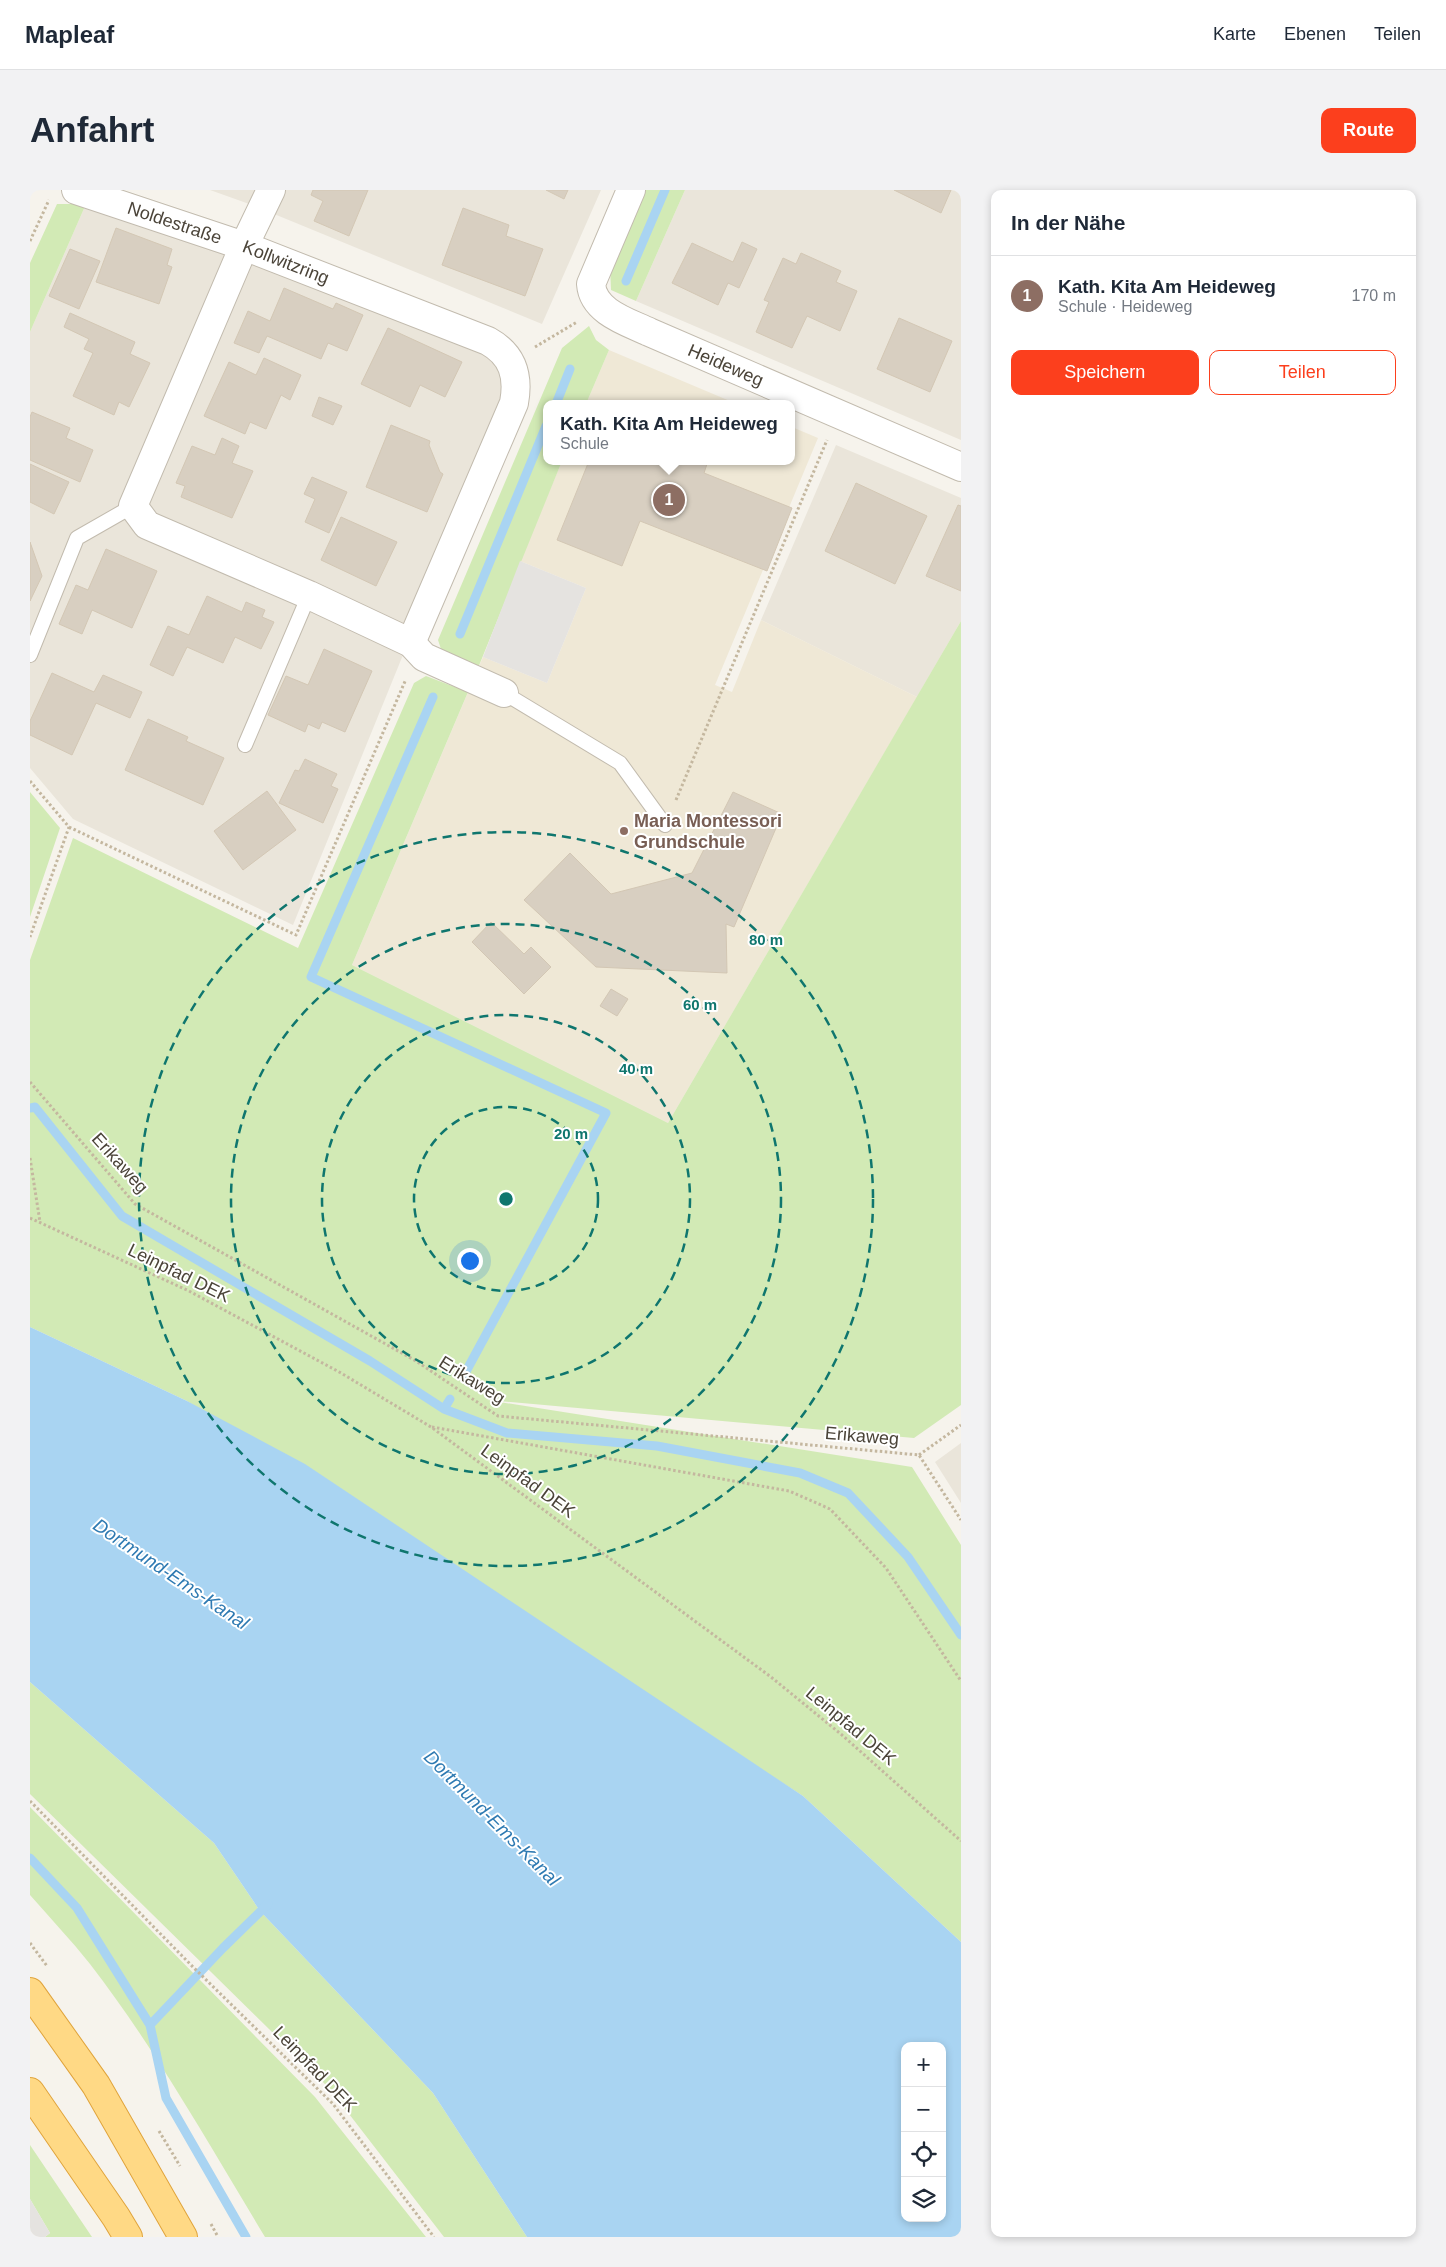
<!DOCTYPE html>
<html lang="de">
<meta charset="utf-8">
<style>
:root{--surface:#fff;--page:#f2f2f3;--text:#1f2937;--muted:#747a83;--line:#e0e1e3;--accent:#fc3f1d}
body{margin:0;font-family:Helvetica,sans-serif;background:var(--page);color:var(--text)}
.controls{position:absolute;right:15px;bottom:15px;display:grid;overflow:hidden;border-radius:10px;box-shadow:0 2px 8px #0003}
.controls button{width:45px;height:45px;display:grid;place-items:center;padding:0;border:0;border-bottom:1px solid var(--line);background:var(--surface);color:var(--text);font:25px sans-serif}
.you{position:absolute;left:439px;top:1070px;width:18px;height:18px;margin:-12px;border:4px solid #fff;border-radius:50%;background:#1a73e8;box-shadow:0 0 0 8px #1a73e833}
.badge{display:grid;place-items:center;width:32px;height:32px;border-radius:50%;background:var(--accent);color:#fff;font-size:16px;font-weight:700}
.pin{position:absolute;translate:-50% -50%;border:2px solid #fff;box-shadow:0 1px 5px #0006}
.popup{position:absolute;left:513px;top:210px;width:252px;height:65px;box-sizing:border-box;display:grid;place-content:center;border-radius:10px;background:var(--surface);filter:drop-shadow(0 1px 4px #0005);font-size:16px;white-space:nowrap;color:var(--muted)}
.popup b{font-size:19px;color:var(--text)}
.popup::after{content:'';position:absolute;left:50%;top:100%;margin-left:-10px;border:10px solid transparent;border-top-color:var(--surface)}
.list{margin:0;padding:0;list-style:none}
h2{display:flex;justify-content:space-between;align-items:center;height:65px;margin:0;padding:0 20px;font-size:21px}
h2 small{font-size:16px;font-weight:400;color:var(--muted)}
.list li{display:grid;grid-template-columns:32px 1fr auto;gap:15px;align-items:center;box-sizing:border-box;height:80px;padding:0 20px;border-top:1px solid var(--line)}
.list b{display:block;font-size:19px;white-space:nowrap}
.list p{margin:0;font-size:16px;white-space:nowrap;color:var(--muted)}
.list em{font-size:16px;font-style:normal;color:var(--muted)}
.actions{display:flex;gap:10px;padding:15px 20px}
.actions a{flex:1;padding:11px 0;border:1px solid var(--accent);border-radius:10px;text-align:center;font-size:18px;color:var(--accent)}
.actions .main{background:var(--accent);color:#fff}
.icon{flex:none;width:28px;height:28px;fill:none;stroke:currentColor;stroke-width:2;stroke-linecap:round;stroke-linejoin:round}
.map{position:relative;flex:none;width:931px;height:2047px;overflow:hidden;border-radius:10px}
header{display:flex;align-items:center;gap:30px;box-sizing:border-box;height:70px;padding:0 25px;background:var(--surface);border-bottom:1px solid var(--line)}
header strong{font-size:24px}
nav{display:flex;gap:28px;margin-inline-start:auto;font-size:18px}
.intro{display:flex;align-items:center;justify-content:space-between;box-sizing:border-box;height:120px;padding:0 30px}
h1{margin:0;font-size:35px}
.button{padding:12px 22px;border-radius:10px;background:var(--accent);color:#fff;font-size:18px;font-weight:700}
main{display:flex;gap:30px;padding:0 30px}
aside{flex:1;background:var(--surface);border-radius:10px;box-shadow:0 2px 8px #0003}
.map>svg:first-child{display:block}
</style>
<header>
<strong>Mapleaf</strong>
<nav><a>Karte</a><a>Ebenen</a><a>Teilen</a></nav>
</header>
<div class="intro"><h1>Anfahrt</h1><a class="button">Route</a></div>
<main>
<div class="map">
<svg width="931" height="2047" viewBox="0 0 931 2047">
<rect width="100%" height="100%" fill="#f6f3ec"/>
<path fill="#eae5da" d="M180,0H571L512,134L222,15Z
M655,0H931V250L606,111Z
M56,14L456,157L475,186L476,212L263,735L43,629L0,578V142Z
M806,255L931,308V431L887,507L731,430Z
M931,1253V1313L905,1272Z"/>
<path fill="#efe8d6" d="M579,160L707,214H556Z
M762,237L788,248L685,495L702,502L731,430L887,507L638,933L322,775L453,467L517,493L556,398L490,371L532,271H762Z"/>
<path fill="#d2eab5" d="M613,0H655L606,111L581,100L580,76Z
M27,14H56L0,142V73Z
M559,136L566,150L579,160L556,214H516V271H532L448,478L412,462L408,450L532,158Z
M931,431V1215L884,1248L457,1210L882,1277L931,1355V1752L773,1606L157,1211L0,1137V770L43,648L268,758L384,493L396,486L438,502L322,775L638,933Z
M0,602L30,638L0,727Z
M0,1492L184,1653L230,1721L403,1903L497,2047H414L299,1898L0,1604Z
M0,1617L285,1907L396,2047H235C180,1956 125,1858 60,1774C41,1750 20,1728 0,1705Z
M0,1955L62,2047H15L20,2043L0,2009Z"/>
<path fill="#e5e3e0" d="M490,371L556,398L517,493L453,467Z
M0,2009L20,2043L15,2047H0Z"/>
<path fill="#a9d4f2" fill-rule="evenodd" d="M0,1137L157,1211L275,1274L773,1606L931,1752V2047H497L403,1903L230,1721L184,1653L0,1492ZM875,1856H912V2028H875Z"/>
<g fill="none" stroke-linecap="round" stroke-linejoin="round">
<path stroke="#a9d4f2" stroke-width="9" d="M596,91L635,0
M526,214L540,179
M430,444L516,236
M403,507L281,787L576,923L433,1187
M0,918L5,917L92,1026L340,1171L414,1219L477,1243L627,1256L770,1283L818,1303L878,1367L931,1445
M414,1219L420,1209
M0,1668L47,1718L120,1835L136,1908L216,2047
M120,1835L193,1758L238,1714"/>
</g>
<path fill="#d8cfc1" stroke="#d3c7b4" d="M283,0H338L319,46L284,31L293,11L281,5Z
M516,0H538L534,9Z
M864,0H921L911,23Z
M433,18L479,35L476,46L513,59L495,106L412,75Z
M86,38L142,59L137,75L142,77L129,114L66,92Z
M712,52L727,59L709,98L698,93L688,115L642,93L662,53L703,72Z
M40,59L70,71L49,119L19,106Z
M771,63L811,81L806,92L827,101L810,141L777,126L762,158L726,142L739,112L734,110L753,68L766,74Z
M254,98L303,119L306,113L333,125L317,161L298,153L291,169L237,146L229,163L204,153L218,121L240,131Z
M40,123L105,152L100,164L120,173L99,217L89,212L84,225L43,206L63,163L54,159L59,149L34,137Z
M869,128L922,151L900,202L847,179Z
M358,138L432,172L415,207L390,195L380,217L331,194Z
M234,168L271,185L260,210L251,205L236,239L220,232L215,244L174,226L199,172L226,185Z
M289,207L312,216L303,235L282,226Z
M2,222L40,238L36,248L63,260L50,292L0,270V227Z
M361,235L400,251L399,255L410,282L413,284L397,322L336,297Z
M192,248L209,256L202,273L223,281L202,328L151,307L155,296L146,293L162,256L185,265Z
M559,271H648L654,274L655,271H678L674,283L762,318L737,381L610,331L592,376L527,350Z
M0,274L39,292L24,324L0,312Z
M282,287L317,302L299,343L275,332L285,309L274,304Z
M826,293L897,326L865,394L795,361Z
M928,315L931,316V401L896,386Z
M311,327L367,352L346,396L291,370Z
M0,352L12,386L0,411Z
M76,359L127,381L102,438L62,420L52,444L29,434L46,395L58,400Z
M177,406L212,422L216,412L235,420L232,427L244,432L231,459L205,447L193,473L157,457L143,486L120,475L138,436L159,445Z
M294,459L342,481L315,542L292,532L289,539L278,534L275,542L238,525L256,486L278,495Z
M22,483L64,502L73,485L112,502L100,528L66,513L42,565L0,545V531Z
M118,529L158,547L156,551L194,568L173,615L95,580Z
M275,569L307,584L301,596L308,599L293,633L249,613L265,580L269,581Z
M237,601L266,640L213,680L184,641Z
M703,602L752,624L704,737L696,734L697,783L566,777L494,710L540,663L581,704L662,683Z
M461,732L494,764L501,757L521,777L494,804L442,752Z
M581,799L598,809L587,826L570,816Z"/>
<g fill="none" stroke-linecap="round" stroke-linejoin="round">
<defs>
<path id="service" d="M0,465L47,348L103,316
M474,503L590,573L635,635
M215,555L279,405"/>
<g id="minor">
<path id="s1" d="M46,0L214,56L458,151C483,165 489,186 484,213L381,453"/>
<path d="M241,0L214,56L103,316L117,335L279,405L381,453L394,467L474,503"/>
<path id="s2" d="M601,0L561,94C563,122 598,132 619,142L931,277"/>
</g>
<path id="trunk" d="M0,1802L66,1895L153,2047
M0,1902L86,2027L98,2047"/>
</defs>
<use href="#service" stroke="#c2bbae" stroke-width="16"/>
<use href="#minor" stroke="#c2bbae" stroke-width="30"/>
<use href="#trunk" stroke="#e0a43c" stroke-width="30"/>
<path stroke="#c4b79f" stroke-width="3" stroke-dasharray="2.5 2.5" stroke-linecap="butt" d="M0,51L19,10
M505,157L547,132
M0,591L39,637L0,747
M646,610L797,250
M39,637L266,745L376,489
M0,892L105,1014L386,1171L468,1226L889,1265L931,1330
M0,968L10,1032
M0,1028L159,1101L311,1183L401,1237L741,1487L812,1545L931,1651
M402,1237L759,1301L800,1319L856,1378L931,1491
M889,1265L931,1235
M0,1611L164,1778L303,1914L404,2047
M0,1753L17,1776
M129,1941L150,1976
M181,2034L188,2047"/>
<use href="#service" stroke="#fff" stroke-width="14"/>
<use href="#minor" stroke="#fff" stroke-width="28"/>
<use href="#trunk" stroke="#ffd985" stroke-width="28"/>
</g>
<g fill="none" stroke="#0f766e" stroke-width="2.5" stroke-dasharray="9 6">
<circle cx="476" cy="1009" r="92"/>
<circle cx="476" cy="1009" r="184"/>
<circle cx="476" cy="1009" r="275"/>
<circle cx="476" cy="1009" r="367"/>
</g>
<circle fill="#8d6e63" stroke="#fff" stroke-width="2" cx="594" cy="641" r="5"/>
<g text-anchor="middle" dominant-baseline="central" stroke-width="4" stroke-linejoin="round" paint-order="stroke">
<g font-size="18" fill="#4b4439" stroke="#fff">
<text stroke="none"><textPath href="#s1" startOffset="104">Noldestraße</textPath></text>
<text stroke="none"><textPath href="#s1" startOffset="222">Kollwitzring</textPath></text>
<text stroke="none"><textPath href="#s2" startOffset="265">Heideweg</textPath></text>
<text transform="translate(90 973) rotate(48)">Erikaweg</text>
<text transform="translate(149 1083) rotate(26)">Leinpfad DEK</text>
<text transform="translate(442 1190) rotate(32)">Erikaweg</text>
<text transform="translate(832 1246) rotate(5)">Erikaweg</text>
<text transform="translate(498 1291) rotate(36)">Leinpfad DEK</text>
<text transform="translate(821 1536) rotate(40)">Leinpfad DEK</text>
<text transform="translate(285 1879) rotate(46)">Leinpfad DEK</text>
</g>
<g font-size="18" font-weight="bold" fill="#785e54" stroke="#fff" text-anchor="start">
<text x="604" y="631">Maria Montessori<tspan x="604" dy="21">Grundschule</tspan></text>
</g>
<g font-size="19" font-style="italic" fill="#2e7ab2" stroke="#fff">
<text transform="translate(141 1384) rotate(34)">Dortmund-Ems-Kanal</text>
<text transform="translate(462 1628) rotate(45)">Dortmund-Ems-Kanal</text>
</g>
</g>
<circle cx="476" cy="1009" r="8" fill="#0f766e" stroke="#fff" stroke-width="2.5"/>
<g font-size="15" text-anchor="middle" font-weight="bold" fill="#0f766e" stroke="#fff" stroke-width="4" stroke-linejoin="round" paint-order="stroke">
<text x="736" y="755">80 m</text>
<text x="670" y="820">60 m</text>
<text x="606" y="884">40 m</text>
<text x="541" y="949">20 m</text>
</g>
</svg>
<div class="controls">
<button>+</button>
<button>−</button>
<button><svg class="icon" aria-label="locate" viewBox="0 0 24 24"><circle cx="12" cy="12" r="6"/><path d="M12 2v4M12 18v4M2 12h4M18 12h4"/></svg></button>
<button><svg class="icon" aria-label="layers" viewBox="0 0 24 24"><path d="M12 4l9 5-9 5-9-5zM3 14l9 5 9-5"/></svg></button>
</div>
<div class="you"></div>
<div class="pin badge" style="left:639px;top:310px;background:#8d6e63">1</div>
<div class="popup"><b>Kath. Kita Am Heideweg</b>Schule</div>
</div>
<aside>
<h2>In der Nähe<small></small></h2>
<ul class="list">
<li><span class="badge" style="background:#8d6e63">1</span><div><b>Kath. Kita Am Heideweg</b><p>Schule · Heideweg</p></div><em>170 m</em></li>
</ul>
<div class="actions"><a class="main">Speichern</a><a>Teilen</a></div>
</aside>
</main>
